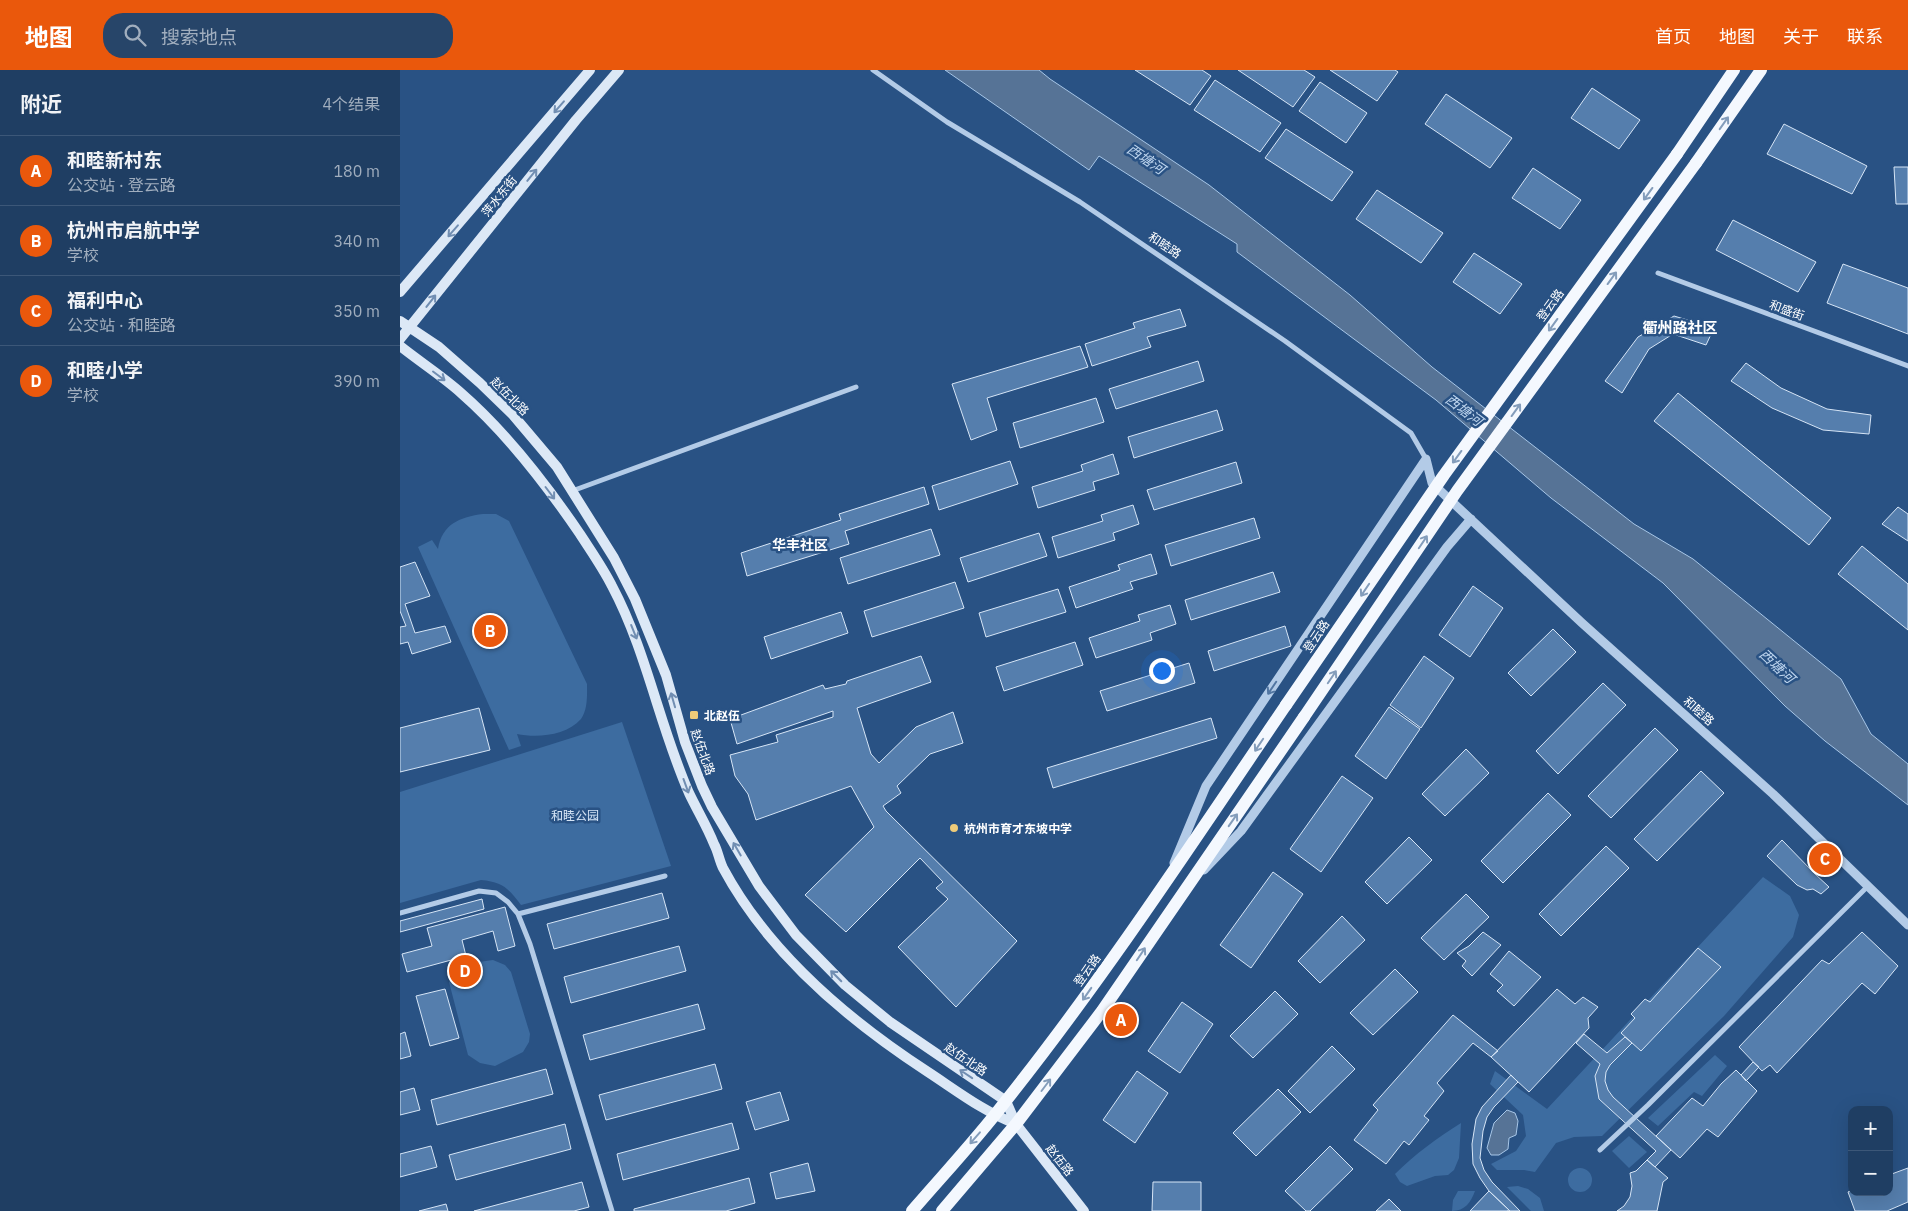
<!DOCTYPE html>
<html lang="zh">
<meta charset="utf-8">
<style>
:root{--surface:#1f3e63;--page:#274569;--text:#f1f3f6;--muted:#a1aebe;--line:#3c5778;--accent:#ea580c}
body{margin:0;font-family:"IBM Plex Sans","Noto Sans SC",sans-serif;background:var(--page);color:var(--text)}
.controls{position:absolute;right:15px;bottom:15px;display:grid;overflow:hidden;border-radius:10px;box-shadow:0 5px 20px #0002}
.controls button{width:45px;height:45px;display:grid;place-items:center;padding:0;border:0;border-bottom:1px solid var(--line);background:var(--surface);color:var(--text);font:25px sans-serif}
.you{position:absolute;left:761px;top:600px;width:18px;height:18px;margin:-12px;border:4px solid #fff;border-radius:50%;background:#1a73e8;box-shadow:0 0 0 8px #1a73e833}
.badge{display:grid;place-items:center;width:32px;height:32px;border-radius:50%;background:var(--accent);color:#fff;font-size:16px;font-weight:700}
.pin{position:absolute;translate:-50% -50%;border:2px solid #fff;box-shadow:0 1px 5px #0006}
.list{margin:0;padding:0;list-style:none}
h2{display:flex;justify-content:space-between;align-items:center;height:65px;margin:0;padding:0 20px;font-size:21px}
h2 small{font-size:16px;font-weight:400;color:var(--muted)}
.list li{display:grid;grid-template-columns:32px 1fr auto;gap:15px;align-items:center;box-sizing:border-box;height:70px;padding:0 20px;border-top:1px solid var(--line)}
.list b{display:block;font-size:19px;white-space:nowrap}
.list p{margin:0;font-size:16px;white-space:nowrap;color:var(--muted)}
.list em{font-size:16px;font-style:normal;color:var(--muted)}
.icon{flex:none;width:28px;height:28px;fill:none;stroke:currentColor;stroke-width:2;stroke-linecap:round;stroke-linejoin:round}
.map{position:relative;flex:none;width:1508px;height:1141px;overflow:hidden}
header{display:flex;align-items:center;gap:30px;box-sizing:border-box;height:70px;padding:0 25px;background:var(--accent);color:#fff}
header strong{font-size:24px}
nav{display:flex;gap:28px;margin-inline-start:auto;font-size:18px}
.search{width:350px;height:45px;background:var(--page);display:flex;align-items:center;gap:12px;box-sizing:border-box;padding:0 18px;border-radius:20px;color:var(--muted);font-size:19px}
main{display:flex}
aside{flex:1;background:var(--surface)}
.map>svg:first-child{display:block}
</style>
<header>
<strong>地图</strong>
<div class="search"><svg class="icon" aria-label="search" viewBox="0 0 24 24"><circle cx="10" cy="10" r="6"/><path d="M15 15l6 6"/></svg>搜索地点</div>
<nav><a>首页</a><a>地图</a><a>关于</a><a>联系</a></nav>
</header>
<main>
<aside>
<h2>附近<small>4个结果</small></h2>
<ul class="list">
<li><span class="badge">A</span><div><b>和睦新村东</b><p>公交站 · 登云路</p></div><em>180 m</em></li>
<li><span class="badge">B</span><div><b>杭州市启航中学</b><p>学校</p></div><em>340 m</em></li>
<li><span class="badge">C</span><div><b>福利中心</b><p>公交站 · 和睦路</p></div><em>350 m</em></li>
<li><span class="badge">D</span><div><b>和睦小学</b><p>学校</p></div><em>390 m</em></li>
</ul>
</aside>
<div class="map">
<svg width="1508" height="1141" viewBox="0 0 1508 1141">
<rect width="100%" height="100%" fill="#295284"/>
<path fill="#3d6ca0" d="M83,444H96L109,451L187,614C187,625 188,639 181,649C166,666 137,668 117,664L121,676L109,680L18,477L32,470L38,479C42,454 60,447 83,444Z
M222,652L271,796L121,835C108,818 103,812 81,810L0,833V722Z
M1363,807L1390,826L1399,845L1393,867L1324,946L1202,1066L1174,1067L1156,1073L1135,1102L1124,1100H1097L1091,1094L1116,1081L1126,1066L1123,1045L1090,1014L1095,1001L1147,1039Z
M93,890L105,895L111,902L130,964L129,972L123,982L95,996L80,993L68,985L49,912L65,894Z
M1315,985L1327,996L1302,1026L1294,1022L1258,1056L1248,1048Z
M1061,1053L1059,1088L1054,1100L1048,1105L1035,1106L1007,1116L1000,1112L995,1104C1015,1084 1037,1068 1061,1053Z
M1229,1066L1247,1082L1229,1098L1212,1081Z
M1168 1110a12 12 0 1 1 24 0a12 12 0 1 1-24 0Z
M1118,1116L1128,1119L1140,1128L1144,1141H1131L1107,1117Z
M1058,1121H1075C1071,1132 1065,1141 1052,1141L1053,1130Z"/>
<path fill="#567396" stroke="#a7c6e7" d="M545,0H639L650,9L809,115L950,225L1032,297L1234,454L1293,489L1441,609L1471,664L1508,694V735L1425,671L1385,636L1263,513L1151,428L1036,330L837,182V174L699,86L689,100Z
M1107,1040L1115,1043L1118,1051L1116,1065L1109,1068L1108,1079L1099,1085H1091L1087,1078L1094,1053Z"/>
<path fill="#557ead" stroke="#d6e5f6" d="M735,0H802L811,6L790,35Z
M838,0H904L915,7L893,37Z
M930,0H995L998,2L977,31Z
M815,10L881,53L860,82L794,40Z
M920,12L967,43L946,73L899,41Z
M1192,18L1240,50L1219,79L1171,48Z
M1046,24L1112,68L1090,98L1025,54Z
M1384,54L1467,96L1452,124L1367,84Z
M886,59L953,102L932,131L865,88Z
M1494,97H1508V134H1496Z
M1133,98L1181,130L1160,159L1112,128Z
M977,120L1043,163L1021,193L956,149Z
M1333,150L1416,192L1398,222L1316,180Z
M1074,183L1122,214L1100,244L1053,212Z
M1443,194L1508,218V264L1427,233Z
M780,239L786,256L747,267L751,277L692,296L685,274L735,258L733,253Z
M1274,246L1314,258L1306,275L1273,264L1249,279L1222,323L1205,311L1238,267Z
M680,276L688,297L587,328L597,360L571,370L552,314Z
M798,291L804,311L716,339L709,319Z
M1346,293L1381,318L1427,339L1471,345L1469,364L1423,360L1372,338L1331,311Z
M1278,323L1431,448L1409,475L1254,351Z
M696,328L704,352L620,378L613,353Z
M817,340L823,360L734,388L728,367Z
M713,384L719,404L693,412L695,420L638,438L632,417L683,401L681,395Z
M610,391L618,414L539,440L532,416Z
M836,392L842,413L754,440L747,420Z
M524,417L529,434L445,461L449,474L347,506L341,483L441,450L439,444Z
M733,435L739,454L713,463L715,470L658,488L652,467L703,451L701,445Z
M1498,437L1508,444V471L1482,454Z
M854,448L860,468L771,496L765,475Z
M531,459L540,485L448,514L440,488Z
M639,463L647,486L568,512L560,488Z
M1462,476L1508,514V560L1438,504Z
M751,484L757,504L730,512L733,519L676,538L669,517L720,500L718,495Z
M15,492L30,526L5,534L15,563L45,556L51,572L12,584L8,572L0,574V557L6,556L0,541V497Z
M873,502L880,522L791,550L785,530Z
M555,512L564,538L472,567L464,541Z
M1073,516L1103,538L1070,587L1039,565Z
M658,519L666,542L586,567L579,543Z
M770,535L776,554L750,563L752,570L696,588L689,568L740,551L738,545Z
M441,542L448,563L371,589L364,567Z
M885,556L891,576L814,601L808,581Z
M1153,559L1176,582L1131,626L1108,603Z
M675,572L683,595L604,621L596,597Z
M521,586L531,612L457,638L471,684L479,693L516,657L553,642L563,673L530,684L497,716L501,723L483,736L486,741L617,871L556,937L498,877L548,829L536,818L543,812L520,788L446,862L405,825L474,757L451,716L356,750L348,724L335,706L330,685L378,672L376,665L433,647V641L337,674L330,649L423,615L425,619L446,614L447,611Z
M1024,586L1054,608L1021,658L990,635Z
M789,593L795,613L707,641L700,621Z
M1203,613L1226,635L1158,704L1136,681Z
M989,637L1020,659L986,709L955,686Z
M79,638L90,680L0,702V658Z
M811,648L817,668L653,718L647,698Z
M1255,658L1278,680L1211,748L1188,726Z
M1066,679L1089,703L1045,746L1022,724Z
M1301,701L1324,723L1257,791L1234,769Z
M942,706L973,728L921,802L890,779Z
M1148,723L1171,745L1103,813L1081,791Z
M1009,767L1032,790L987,834L965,812Z
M1382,770L1414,803L1429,817L1421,824L1413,819L1407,820L1397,815L1367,786Z
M1206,776L1229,798L1161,866L1139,844Z
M873,802L903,824L851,898L820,875Z
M262,823L269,848L154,879L147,854Z
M1066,824L1089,847L1044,890L1021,868Z
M82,829L84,839L0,862V851Z
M105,837L115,876L98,881L93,861L62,870L66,886L7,902L2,884L32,876L27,858Z
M942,846L965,870L920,913L898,891Z
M1083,862L1101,875L1072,906L1062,896L1066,891L1057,883L1069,876Z
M1462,862L1498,896L1475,924L1462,913L1377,1003L1370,995L1362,1001L1339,977L1422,890L1429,894Z
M279,876L286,901L171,933L164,907Z
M1298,878L1321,897L1241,981L1221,963L1235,948L1231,944L1245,929L1250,932Z
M1109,881L1141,907L1114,936L1097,921L1103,915L1090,904Z
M995,899L1018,922L973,965L950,943Z
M45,919L59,968L30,976L16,926Z
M1157,919L1175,934L1183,927L1198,937L1188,948L1189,958L1129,1022L1091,987Z
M875,921L898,944L853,988L830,966Z
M782,932L813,954L780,1003L748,981Z
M298,934L305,959L190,990L183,965Z
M1053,945L1098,981L1091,987L1073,973L1037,1013L1044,1021L1024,1046L1029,1050L1009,1075L1004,1071L986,1094L954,1070L978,1040L973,1035Z
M5,962L11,986L0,989V964Z
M1184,964L1207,983L1225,967L1232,973L1210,995L1206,1002L1205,1011L1208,1020L1213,1027L1271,1080L1255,1097L1247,1090L1256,1081L1199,1029L1195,1006L1200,994L1176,973Z
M932,976L955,999L910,1043L888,1021Z
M1353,992L1359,997L1346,1011L1341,1005Z
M315,994L322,1019L206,1050L199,1025Z
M146,999L153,1024L37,1055L31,1030Z
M1336,1000L1357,1021L1318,1067L1307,1059L1280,1088L1256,1066L1292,1028L1303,1036L1321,1014Z
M737,1001L768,1023L735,1073L703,1050Z
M1111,1005L1118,1012L1094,1037L1087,1047L1083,1061L1080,1088L1084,1100L1092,1112L1120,1141H1110L1089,1121L1080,1108L1073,1094L1072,1074L1076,1049L1082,1037Z
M14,1018L20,1040L0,1045V1022Z
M878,1019L901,1042L856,1086L833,1063Z
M380,1022L389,1050L355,1060L346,1032Z
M332,1053L339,1079L223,1110L217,1084Z
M165,1054L171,1079L56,1110L49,1085Z
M31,1076L37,1097L0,1107V1084Z
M930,1076L953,1099L910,1141H906L885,1121Z
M1247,1090L1268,1108L1263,1112L1257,1141H1217L1224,1136L1230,1127L1232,1116L1230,1103L1236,1101Z
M408,1093L415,1121L376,1129L370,1103Z
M1508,1098V1132L1487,1141H1455L1448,1122L1452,1120V1122H1489V1105Z
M349,1108L355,1133L326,1141H234V1139Z
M182,1112L189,1137L174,1141H74Z
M753,1112H801V1141H752Z
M1089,1121L1109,1140L1107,1141H1070Z
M989,1129L1001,1141H976Z
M46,1134L48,1141H19Z"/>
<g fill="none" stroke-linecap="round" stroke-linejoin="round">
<path stroke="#b3cbe7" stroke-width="5" d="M473,0L547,52L680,132L885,271L1011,363L1026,389
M1258,203L1508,296
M172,421L456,317
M0,843L79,821L96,823L108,832L118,844L130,874L212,1141
M118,844L265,806
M1200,1080L1248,1035L1468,816"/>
<path stroke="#b3cbe7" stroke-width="9" d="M1026,389L1032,413L1049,429L1182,553L1373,724L1508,855
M774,793L806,716L1026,389
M804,800L841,761L1047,477L1071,449"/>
<path stroke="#dce8f6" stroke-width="10" d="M0,222L190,0
M0,251L39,277L80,313L113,345L157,397L214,488L235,529L266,605L285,672L302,716L312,737L359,816L396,865L445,915L490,952L606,1031L616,1054L684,1141
M0,269L176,50L219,0
M0,276C20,292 42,306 61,323C107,363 146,414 180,464C191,481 203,498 212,516C247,582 259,655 289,723C297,740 307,756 314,774C318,781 319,790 323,798C369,884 448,950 528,1002C557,1021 584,1042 616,1054"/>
<path stroke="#f4f8fe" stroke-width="12" d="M1277,84L1334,0
M1296,93L1361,0
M512,1141C543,1105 576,1070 605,1032C706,905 795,769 886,635
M542,1141L616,1054L702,941L904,647"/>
<path stroke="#f4f8fe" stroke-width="12" d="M886,635L1044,405L1277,84
M904,647L1057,421L1296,93"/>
</g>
<defs><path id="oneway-shaft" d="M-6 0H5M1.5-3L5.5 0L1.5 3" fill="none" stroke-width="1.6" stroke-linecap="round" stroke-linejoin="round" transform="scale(1.25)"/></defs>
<g stroke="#718eb2">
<use href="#oneway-shaft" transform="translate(159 37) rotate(131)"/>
<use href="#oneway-shaft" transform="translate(132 105) rotate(-51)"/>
<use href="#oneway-shaft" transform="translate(53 161) rotate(131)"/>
<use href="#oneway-shaft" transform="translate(31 231) rotate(-52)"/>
<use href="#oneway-shaft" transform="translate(39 306) rotate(37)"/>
<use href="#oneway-shaft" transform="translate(150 423) rotate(53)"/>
<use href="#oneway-shaft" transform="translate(234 562) rotate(68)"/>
<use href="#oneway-shaft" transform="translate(273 630) rotate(-106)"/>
<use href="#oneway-shaft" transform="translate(286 716) rotate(70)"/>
<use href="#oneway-shaft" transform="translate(337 779) rotate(-120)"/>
<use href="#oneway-shaft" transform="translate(436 906) rotate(-135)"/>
<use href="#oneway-shaft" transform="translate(566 1004) rotate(-146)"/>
</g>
<g stroke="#849dbb">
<use href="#oneway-shaft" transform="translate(1324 53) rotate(-55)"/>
<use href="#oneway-shaft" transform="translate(1248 124) rotate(126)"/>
<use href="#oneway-shaft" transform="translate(1212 208) rotate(-54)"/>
<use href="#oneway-shaft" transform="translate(1153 255) rotate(126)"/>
<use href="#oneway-shaft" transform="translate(1116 340) rotate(-54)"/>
<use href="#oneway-shaft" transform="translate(1057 387) rotate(126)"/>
<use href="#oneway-shaft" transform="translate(1023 472) rotate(-56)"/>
<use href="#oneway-shaft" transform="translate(965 520) rotate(124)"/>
<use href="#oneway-shaft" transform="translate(932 607) rotate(-56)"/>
<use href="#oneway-shaft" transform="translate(859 675) rotate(124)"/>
<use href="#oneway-shaft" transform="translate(833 750) rotate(-55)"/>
<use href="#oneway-shaft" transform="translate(741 884) rotate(-56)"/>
<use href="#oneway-shaft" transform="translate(687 924) rotate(125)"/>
<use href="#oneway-shaft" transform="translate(646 1015) rotate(-53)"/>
<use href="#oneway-shaft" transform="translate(575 1068) rotate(131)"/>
</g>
<use stroke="#5276a2" href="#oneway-shaft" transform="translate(872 618) rotate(124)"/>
<g fill="#eecb79" stroke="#295284" stroke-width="2">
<rect x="289" y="640" width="10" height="10" rx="2.5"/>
<circle cx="554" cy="758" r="5"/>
</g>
<g text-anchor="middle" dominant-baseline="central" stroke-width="5" stroke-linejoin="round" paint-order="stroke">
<g font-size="12" fill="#fff" stroke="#295284">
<text transform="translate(99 126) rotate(-51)">萍水东街</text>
<text transform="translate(765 175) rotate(34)">和睦路</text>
<text transform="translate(1150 235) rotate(-54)">登云路</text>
<text transform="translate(1387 240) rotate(20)">和盛街</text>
<text transform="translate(110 326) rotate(45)">赵伍北路</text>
<text transform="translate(916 566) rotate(-56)">登云路</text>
<text transform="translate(1299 641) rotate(42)">和睦路</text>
<text transform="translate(303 682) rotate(70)">赵伍北路</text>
<text transform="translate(687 900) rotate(-55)">登云路</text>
<text transform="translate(566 989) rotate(34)">赵伍北路</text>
<text transform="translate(660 1090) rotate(52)">赵伍路</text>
</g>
<g font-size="12" font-weight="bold" fill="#fff" stroke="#295284" text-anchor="start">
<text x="304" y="645">北赵伍</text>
<text x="564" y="758">杭州市育才东坡中学</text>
</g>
<g font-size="12" fill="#d6e5f6" stroke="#295284">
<text x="175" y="745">和睦公园</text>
</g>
<g font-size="14" font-style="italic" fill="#bed5ee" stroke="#295284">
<text transform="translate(746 89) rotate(34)">西塘河</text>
<text transform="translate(1064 340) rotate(37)">西塘河</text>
<text transform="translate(1377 596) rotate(43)">西塘河</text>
</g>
<g font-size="14" font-weight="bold" fill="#fff" stroke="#295284">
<text x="400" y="475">华丰社区</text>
</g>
<g font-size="15" font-weight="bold" fill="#fff" stroke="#295284">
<text x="1280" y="257">衢州路社区</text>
</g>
</g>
</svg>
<div class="controls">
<button>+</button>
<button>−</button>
</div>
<div class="you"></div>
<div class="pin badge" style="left:721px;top:950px">A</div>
<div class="pin badge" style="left:90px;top:561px">B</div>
<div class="pin badge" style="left:1425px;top:789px">C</div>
<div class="pin badge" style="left:65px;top:901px">D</div>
</div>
</main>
